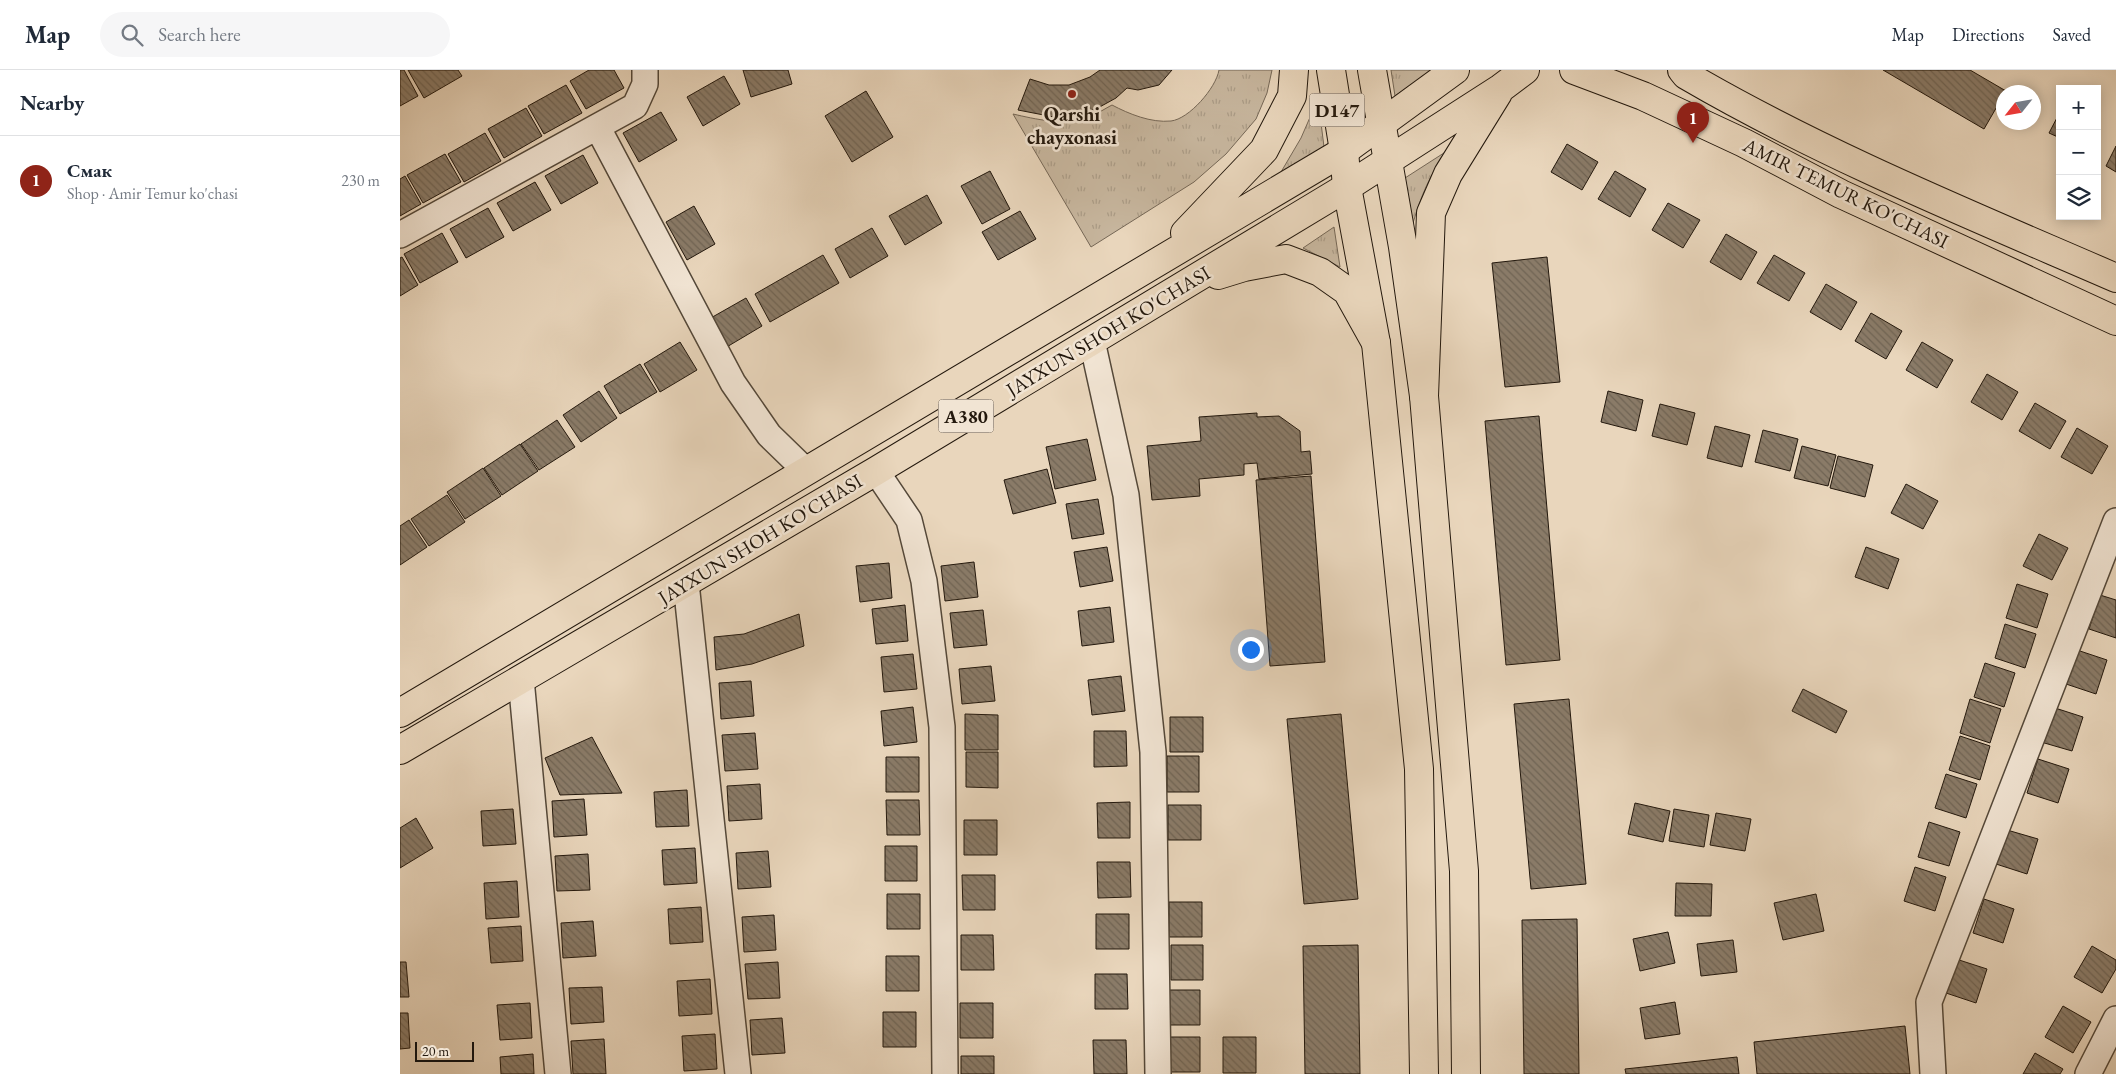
<!DOCTYPE html>
<meta charset="utf-8">
<style>
:root{--surface:#fff;--page:#f6f6f7;--text:#1f2937;--muted:#747a83;--line:#e0e1e3;--accent:#8f2418}
body{margin:0;font-family:"EB Garamond",serif;background:var(--page);color:var(--text)}
.controls{position:absolute;right:15px;top:15px;display:grid;overflow:hidden;border-radius:0px;box-shadow:0 2px 12px #0003}
.controls button{width:45px;height:45px;display:grid;place-items:center;padding:0;border:0;border-bottom:1px solid var(--line);background:var(--surface);color:var(--text);font:25px sans-serif}
.compass{position:absolute;left:1596px;top:15px;width:45px;height:45px;border-radius:50%;background:var(--surface);box-shadow:0 2px 12px #0003;rotate:239deg}
.scale{position:absolute;left:15px;bottom:12px;width:59px;box-sizing:border-box;padding-left:5px;border:2px solid #23180d;border-top:0;font-size:14px;line-height:18px;white-space:nowrap;color:#23180d;-webkit-text-stroke:4px #f1e4d3;paint-order:stroke}
.you{position:absolute;left:850px;top:579px;width:18px;height:18px;margin:-12px;border:4px solid #fff;border-radius:50%;background:#1a73e8;box-shadow:0 0 0 8px #1a73e833}
.badge{display:grid;place-items:center;width:32px;height:32px;border-radius:50%;background:var(--accent);color:#fff;font-size:16px;font-weight:700}
.pin{position:absolute;translate:-50% -41px;filter:drop-shadow(0 1px 2px #0008)}
.pin::after{content:'';position:absolute;top:26px;width:18px;height:15px;background:inherit;clip-path:polygon(0 0,100% 0,50% 100%)}
.list{margin:0;padding:0;list-style:none}
h2{display:flex;justify-content:space-between;align-items:center;height:65px;margin:0;padding:0 20px;font-size:21px}
h2 small{font-size:16px;font-weight:400;color:var(--muted)}
.list li{display:grid;grid-template-columns:32px 1fr auto;gap:15px;align-items:center;box-sizing:border-box;height:90px;padding:0 20px;border-top:1px solid var(--line)}
.list b{display:block;font-size:19px;white-space:nowrap}
.list p{margin:0;font-size:16px;white-space:nowrap;color:var(--muted)}
.list em{font-size:16px;font-style:normal;color:var(--muted)}
.icon{flex:none;width:28px;height:28px;fill:none;stroke:currentColor;stroke-width:2;stroke-linecap:round;stroke-linejoin:round}
.map{position:relative;flex:none;width:1716px;height:1004px;overflow:hidden}
header{display:flex;align-items:center;gap:30px;box-sizing:border-box;height:70px;padding:0 25px;background:var(--surface);border-bottom:1px solid var(--line)}
header strong{font-size:24px}
nav{display:flex;gap:28px;margin-inline-start:auto;font-size:18px}
.search{width:350px;height:45px;background:var(--page);display:flex;align-items:center;gap:12px;box-sizing:border-box;padding:0 18px;border-radius:28px;color:var(--muted);font-size:19px}
main{display:flex}
aside{flex:1;background:var(--surface)}
.map>svg:first-child{display:block}
</style>
<header>
<strong>Map</strong>
<div class="search"><svg class="icon" aria-label="search" viewBox="0 0 24 24"><circle cx="10" cy="10" r="6"/><path d="M15 15l6 6"/></svg>Search here</div>
<nav><a>Map</a><a>Directions</a><a>Saved</a></nav>
</header>
<main>
<aside>
<h2>Nearby<small></small></h2>
<ul class="list">
<li><span class="badge">1</span><div><b>Смак</b><p>Shop · Amir Temur ko'chasi</p></div><em>230 m</em></li>
</ul>
</aside>
<div class="map">
<svg width="1716" height="1004" viewBox="0 0 1716 1004">
<defs>
<pattern id="grass-tufts" width="24" height="20" patternUnits="userSpaceOnUse" patternTransform="scale(1.25)"><rect width="24" height="20" fill="#c7b69e"/><path d="M3 7l-1-3M5 7V3M7 7l1-3M15 17l-1-3M17 17v-4M19 17l1-3" fill="none" stroke="#ab9c87"/></pattern>
<pattern id="building-back-hatch" width="6" height="6" patternUnits="userSpaceOnUse" patternTransform="scale(1.25)"><rect width="6" height="6" fill="#8a7b68"/><path d="M-1 5l2 2M0 0l6 6M5-1l2 2" fill="none" stroke="#706454"/></pattern>
</defs>
<rect width="100%" height="100%" fill="#e9d6bc"/>
<filter id="stains"><feTurbulence type="fractalNoise" baseFrequency=".004" numOctaves="4"/><feColorMatrix values="0 0 0 0 .2 0 0 0 0 .09 0 0 0 0 .02 0 0 0 .5 -.17"/></filter>
<radialGradient id="worn" r=".72"><stop offset=".6" stop-color="#630" stop-opacity="0"/><stop offset="1" stop-color="#630" stop-opacity=".3"/></radialGradient>
<path fill="url(#grass-tufts)" stroke="#756756" d="M819,0H872L867,23L856,49L826,84L794,112L691,177L613,44C635,49 664,56 687,48C696,45 704,39 712,35C729,44 751,53 771,51C789,49 816,18 819,0Z
M991,0H1032L995,26Z
M918,29L924,77L881,102L901,68Z
M1047,81C1030,104 1021,126 1013,153L1005,108Z
M934,157L940,197L903,178Z"/>
<path fill="url(#building-back-hatch)" stroke="#23180d" d="M0,0H4L18,26L0,36Z
M8,0H58L62,6L24,28Z
M189,0H214L224,18L186,39L170,11Z
M343,0H388L392,14L351,27Z
M700,0H772L759,15L738,20L727,18L716,28L696,39L676,45L654,47L618,40L630,9L649,15H669L690,7Z
M1483,0H1570L1606,21L1584,59Z
M324,6L340,34L303,56L287,27Z
M166,15L182,43L144,64L128,36Z
M466,21L493,67L452,92L425,46Z
M126,38L142,66L104,88L88,59Z
M261,42L277,70L239,92L223,63Z
M1660,42V68L1649,63Z
M85,63L101,91L64,112L48,84Z
M1167,74L1198,92L1182,120L1151,102Z
M1716,76V102L1706,96Z
M45,84L61,112L23,133L7,105Z
M183,85L198,113L161,134L145,106Z
M590,101L610,139L582,154L561,116Z
M1215,101L1246,119L1230,147L1198,129Z
M5,106L21,134L0,146V109Z
M135,112L151,140L113,161L97,133Z
M527,125L542,153L505,175L489,146Z
M1268,133L1300,150L1283,178L1252,160Z
M294,136L315,174L287,190L266,152Z
M88,138L104,167L66,188L50,159Z
M620,141L636,169L598,190L582,162Z
M472,158L488,186L450,208L435,179Z
M42,163L58,192L20,213L4,184Z
M1326,164L1357,182L1341,210L1310,192Z
M423,185L439,213L370,252L355,224Z
M1374,185L1405,203L1389,231L1357,213Z
M2,187L18,215L0,226V188Z
M1147,187L1160,312L1105,317L1092,193Z
M1426,214L1457,232L1441,260L1410,242Z
M346,228L362,256L325,278L309,249Z
M1471,243L1502,261L1486,289L1455,271Z
M280,272L297,300L260,322L244,294Z
M1522,272L1553,290L1537,318L1506,300Z
M240,294L257,322L220,344L204,316Z
M1587,304L1618,322L1602,350L1571,332Z
M199,321L217,348L181,372L163,345Z
M1208,321L1243,330L1236,361L1201,352Z
M1635,333L1666,351L1650,379L1619,361Z
M1260,334L1295,343L1287,375L1252,366Z
M857,343V347L879,346L900,361L901,382L910,381L912,404L859,409L857,393L844,394V405L799,409L800,426L752,430L747,376L801,371L799,347Z
M1139,346L1160,590L1106,595L1085,351Z
M157,350L175,377L139,400L121,374Z
M1315,356L1350,365L1342,397L1307,388Z
M1677,358L1708,376L1692,404L1661,387Z
M1363,360L1398,369L1390,401L1355,392Z
M687,369L696,410L655,419L646,377Z
M120,374L138,401L102,425L84,398Z
M1402,376L1436,385L1428,416L1394,408Z
M1438,386L1473,395L1465,427L1430,418Z
M83,398L101,426L65,449L47,422Z
M647,399L656,433L613,444L604,410Z
M911,406L925,592L870,596L856,410Z
M1506,414L1538,431L1523,459L1491,443Z
M47,425L65,452L29,476L11,449Z
M698,429L704,464L672,469L666,434Z
M9,450L27,477L0,495V456Z
M1639,464L1668,478L1652,510L1623,496Z
M707,477L713,511L680,517L674,482Z
M1466,477L1499,489L1488,519L1455,507Z
M574,492L578,527L545,531L541,496Z
M489,493L492,528L460,532L456,496Z
M1617,514L1648,524L1637,558L1606,548Z
M1700,525L1716,530V568L1689,559Z
M505,535L508,571L476,574L472,539Z
M710,537L714,572L682,576L678,541Z
M583,540L587,575L554,578L550,543Z
M399,544L404,576L352,594L316,600L314,567L344,564Z
M1605,554L1636,564L1625,598L1595,588Z
M1677,580L1707,590L1696,624L1666,614Z
M513,584L517,619L484,622L481,587Z
M1585,593L1615,603L1604,637L1574,627Z
M591,596L595,631L562,634L559,599Z
M721,606L725,641L692,645L688,610Z
M351,611L354,646L321,649L319,613Z
M1403,619L1447,641L1436,663L1392,641Z
M1169,629L1186,814L1131,819L1114,634Z
M1570,629L1601,639L1590,673L1560,663Z
M513,637L517,672L484,676L481,641Z
M1652,637L1683,647L1672,681L1641,672Z
M565,644L598,645V680H565Z
M941,644L958,829L904,834L887,649Z
M770,647H803V682H770Z
M694,661H726L727,696L694,697Z
M355,663L358,699L325,701L322,665Z
M1560,666L1590,676L1580,710L1549,700Z
M192,667L222,723L160,725L145,688Z
M566,682H598V718L566,717Z
M767,686H799V722H767Z
M486,687H519V722H486Z
M1638,689L1669,699L1658,733L1627,723Z
M1546,704L1577,714L1566,748L1535,738Z
M360,714L362,749L329,751L327,716Z
M287,720L289,756L256,757L254,722Z
M184,729L187,765L154,767L152,731Z
M486,730H519L520,765H487Z
M730,732V768H698L697,733Z
M1235,733L1270,741L1263,772L1228,764Z
M768,735H801V770H768Z
M113,739L116,774L83,776L81,741Z
M1274,739L1309,745L1304,777L1269,771Z
M1316,743L1351,749L1345,781L1310,775Z
M16,748L33,778L0,798V758Z
M564,750H597V785H564Z
M1529,752L1560,762L1549,796L1518,787Z
M1607,760L1638,769L1627,804L1596,794Z
M485,776H517V811H485Z
M295,778L297,813L264,815L262,780Z
M368,781L371,817L338,819L336,783Z
M188,784L190,820L157,821L155,786Z
M697,792H730L731,827L698,828Z
M1515,797L1546,807L1535,841L1504,831Z
M562,805H595V840H563Z
M117,811L119,847L86,849L84,813Z
M1276,813L1312,814L1311,846H1275Z
M487,824H520V859H487Z
M1416,824L1424,861L1383,870L1374,833Z
M1584,829L1614,839L1603,873L1573,863Z
M769,832H802V867H769Z
M301,837L303,872L270,874L268,839Z
M696,844H729V879H696Z
M374,845L376,880L344,882L342,847Z
M1177,849L1179,1004H1124L1122,850Z
M193,851L196,886L163,888L161,853Z
M121,856L123,891L91,893L88,858Z
M1268,862L1275,893L1240,901L1233,869Z
M561,865H593L594,900H561Z
M1333,870L1337,902L1301,906L1297,874Z
M771,875H803V910H771Z
M958,875L960,1004H905L903,876Z
M1692,876L1716,890V899L1702,923L1674,907Z
M486,886H519V921H486Z
M1556,889L1587,899L1576,933L1546,923Z
M0,892H6L9,927H0Z
M378,892L380,928L348,929L345,894Z
M695,904H727L728,939H695Z
M310,909L312,944L279,946L277,911Z
M202,917L204,952L171,954L169,918Z
M767,920H800V955H767Z
M1275,932L1280,964L1245,969L1240,938Z
M130,933L132,968L100,970L97,935Z
M560,933H593V968H560Z
M1663,936L1691,952L1673,983L1645,967Z
M483,942H516V977H483Z
M0,943H8L10,978L0,979Z
M382,948L385,983L352,985L350,950Z
M1505,956L1510,1004H1357L1354,972Z
M315,964L317,999L284,1001L282,966Z
M768,967H800V1002H768Z
M823,967H856V1003H823Z
M204,969L206,1004H173L171,971Z
M693,970H726L727,1004H694Z
M1635,983L1663,999L1660,1004H1623Z
M133,984L134,1004H101L100,987Z
M561,986H594V1004H561Z
M1337,987L1339,1004H1226L1225,999Z"/>
<g fill="none" stroke-linecap="round" stroke-linejoin="round">
<defs>
<path id="minor" d="M198,58L333,313L369,365L405,400
M0,165L235,36L245,14V0
M692,271L726,425L753,682L758,1004
M476,401L509,450L524,511L542,657L545,1004
M286,513L338,1004
M121,609L158,1004
M1533,1004L1529,932L1716,451
M1688,1004L1716,949"/>
<path id="major" d="M931,0L944,81L947,117L976,273L1019,699L1024,1004
M972,0L1003,177L1024,326L1064,801L1066,1004
M1174,0L1243,26L1344,73L1441,124L1716,251
M1282,0L1286,5C1423,85 1571,145 1716,208"/>
<path id="highway" d="M785,163L864,80L892,26L894,0
M818,205L844,197L886,189L920,202L947,221L976,273
M1024,326L1031,143L1048,104L1098,23
M0,643L944,81L1055,0
M0,680L476,401L947,117L1101,18L1125,0"/>
</defs>
<use href="#minor" stroke="#544839" stroke-width="28"/>
<use href="#major" stroke="#23180d" stroke-width="30"/>
<use href="#highway" stroke="#23180d" stroke-width="30"/>
<use href="#minor" stroke="#f1e4d3" stroke-width="25"/>
<use href="#major" stroke="#e9d6bc" stroke-width="28"/>
<use href="#highway" stroke="#e9d6bc" stroke-width="28"/>
</g>
<circle fill="#8f2418" stroke="#f1e4d3" stroke-width="2" cx="672" cy="24" r="5"/>
<g text-anchor="middle" dominant-baseline="central" stroke-width="5" stroke-linejoin="round" paint-order="stroke">
<g fill="#f1e4d3" stroke="#615548" stroke-width="1">
<rect x="909.5" y="23.5" width="55" height="33" rx="4"/>
<rect x="538.5" y="329.5" width="55" height="33" rx="4"/>
</g>
<g font-size="19" font-weight="bold" fill="#23180d">
<text x="937" y="40">D147</text>
<text x="566" y="346">A380</text>
</g>
<g font-size="20" font-weight="bold" fill="#23180d" stroke="#f1e4d3">
<text x="672" y="44">Qarshi<tspan x="672" dy="23">chayxonasi</tspan></text>
</g>
<g font-size="20" fill="#23180d" stroke="#f1e4d3">
<text transform="translate(1446 123) rotate(26)">AMIR TEMUR KO'CHASI</text>
<text transform="translate(708 261) rotate(-31)">JAYXUN SHOH KO'CHASI</text>
<text transform="translate(360 469) rotate(-31)">JAYXUN SHOH KO'CHASI</text>
</g>
</g>
<rect width="100%" height="100%" filter="url(#stains)"/>
<rect width="100%" height="100%" fill="url(#worn)"/>
</svg>
<div class="controls">
<button>+</button>
<button>−</button>
<button><svg class="icon" aria-label="layers" viewBox="0 0 24 24"><path d="M12 4l9 5-9 5-9-5zM3 14l9 5 9-5"/></svg></button>
</div>
<svg class="compass" viewBox="-18 -18 36 36"><path d="M0-13l5 13h-10z" fill="#e53935"/><path d="M0 13l5-13h-10z" fill="#747a83"/></svg>
<div class="scale">20 m</div>
<div class="you"></div>
<div class="pin badge" style="left:1293px;top:73px">1</div>
</div>
</main>
